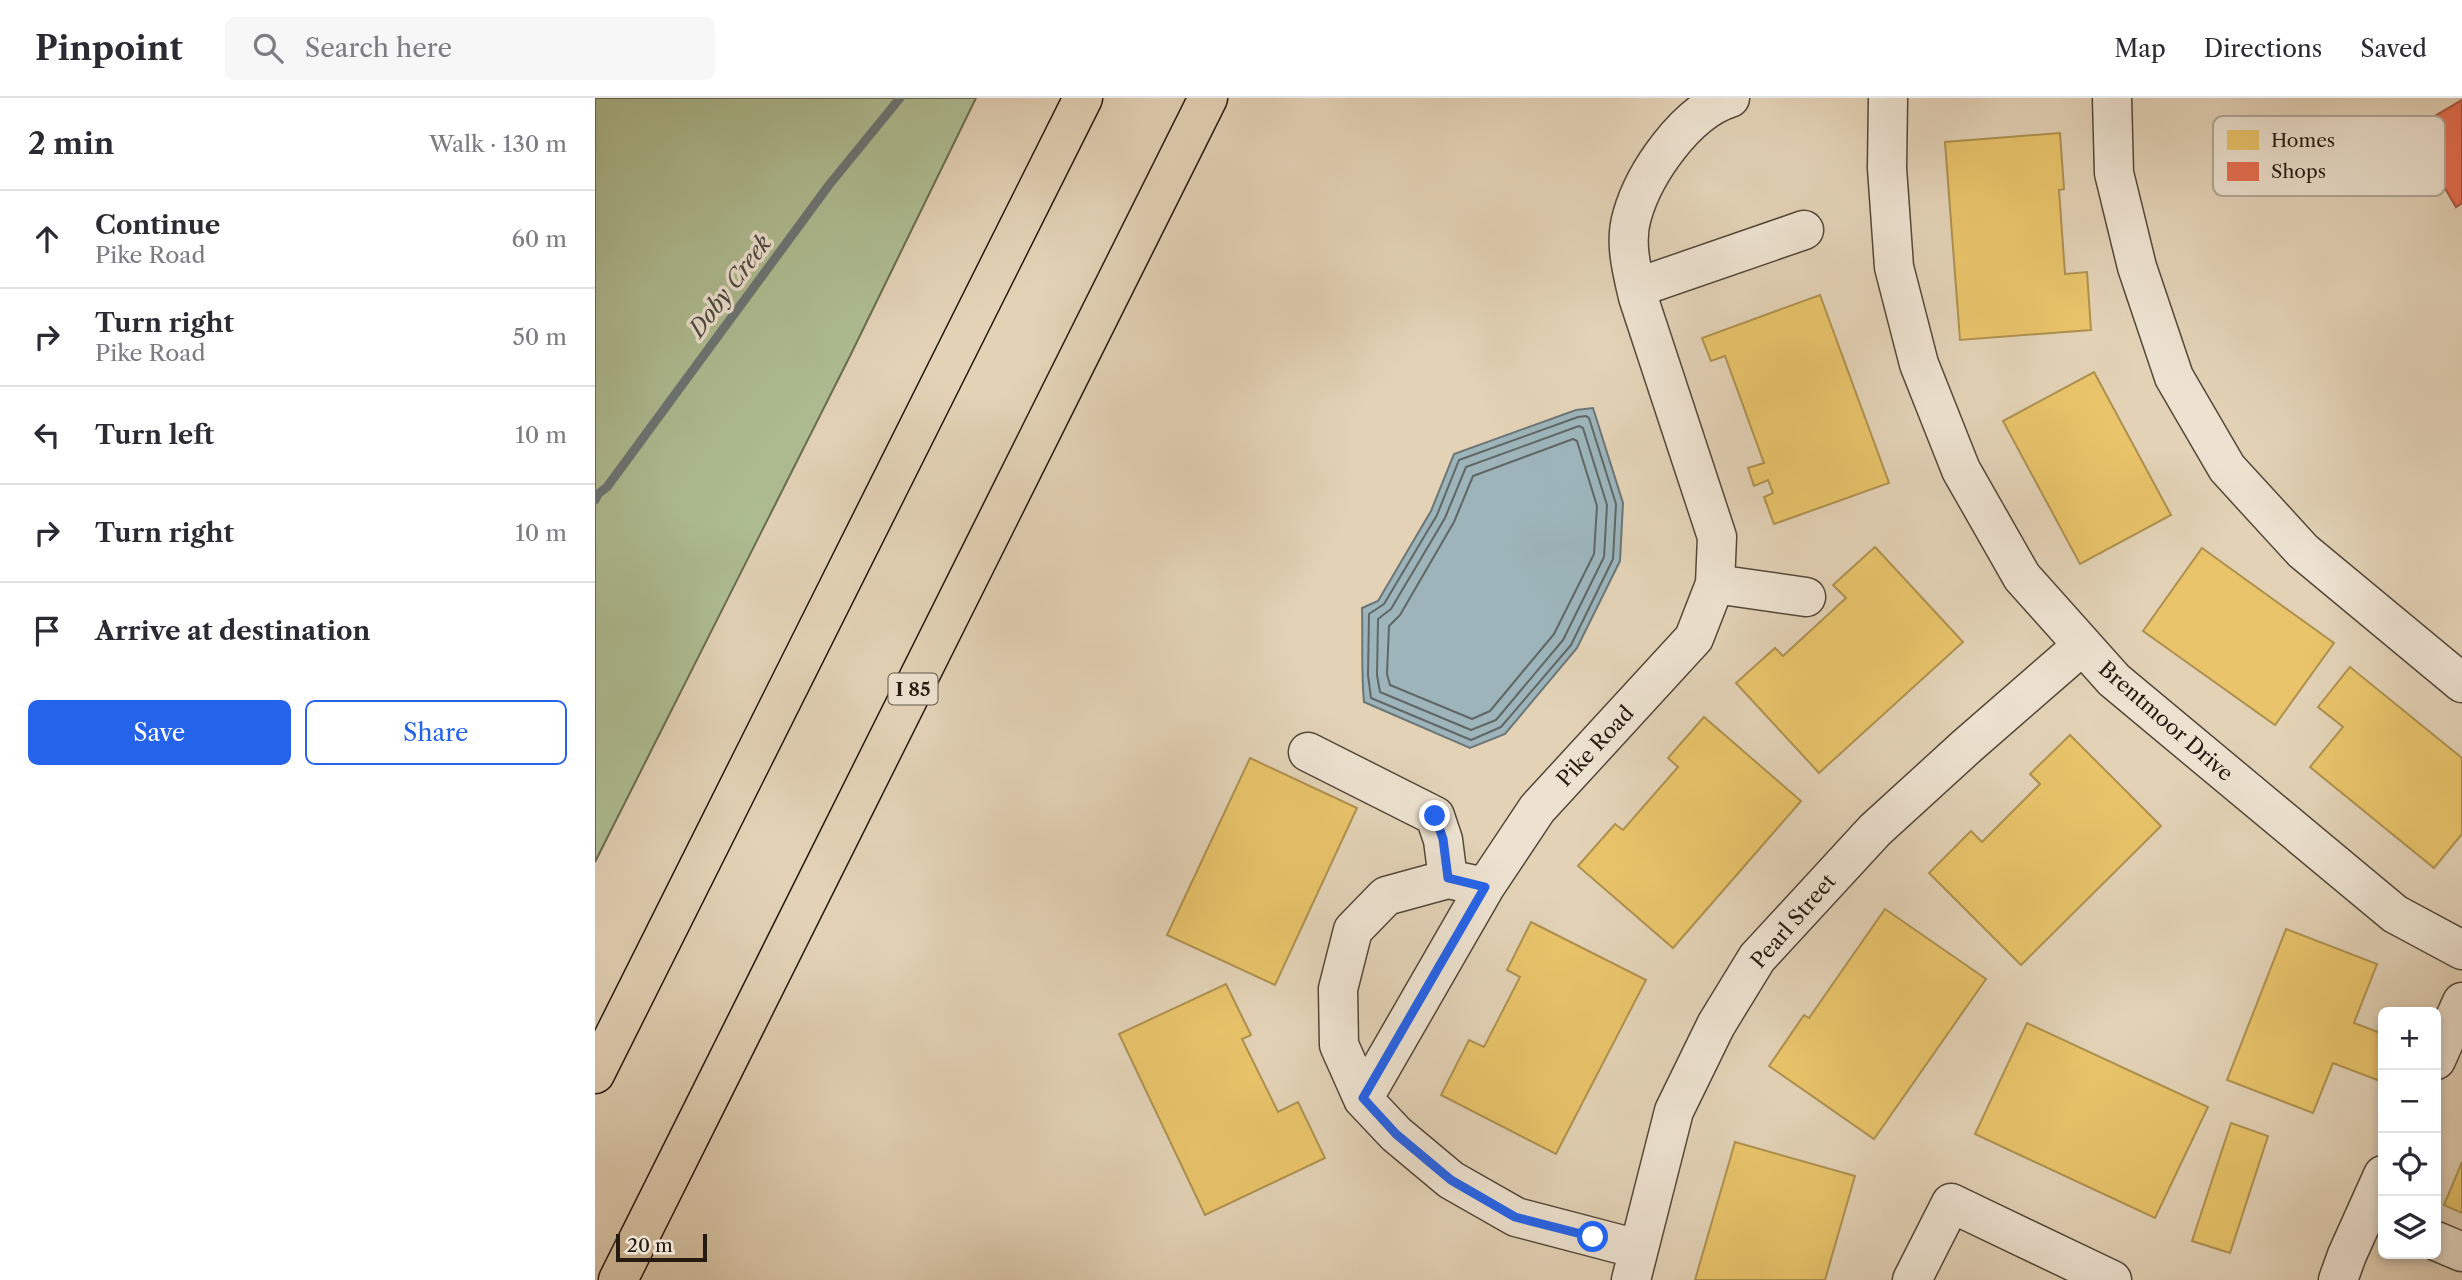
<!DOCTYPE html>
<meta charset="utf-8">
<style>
:root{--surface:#fff;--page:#f7f7f7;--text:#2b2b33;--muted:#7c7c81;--line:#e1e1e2;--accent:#2563eb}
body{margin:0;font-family:"Libre Caslon Text",serif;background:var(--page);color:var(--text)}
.controls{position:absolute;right:21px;bottom:21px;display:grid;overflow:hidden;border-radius:10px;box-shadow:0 4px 10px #0003}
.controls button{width:63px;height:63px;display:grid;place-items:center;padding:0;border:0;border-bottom:2px solid var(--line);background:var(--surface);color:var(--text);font:35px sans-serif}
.scale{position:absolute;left:21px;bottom:18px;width:91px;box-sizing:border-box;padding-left:7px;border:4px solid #251a10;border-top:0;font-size:19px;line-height:24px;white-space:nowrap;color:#251a10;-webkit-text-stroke:5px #ede2d0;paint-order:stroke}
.stop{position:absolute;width:21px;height:21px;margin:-16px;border:5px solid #2563eb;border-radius:50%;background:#fff}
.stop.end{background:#2563eb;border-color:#fff;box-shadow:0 2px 7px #0008}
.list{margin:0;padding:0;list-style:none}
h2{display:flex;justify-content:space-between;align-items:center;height:91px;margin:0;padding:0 28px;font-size:30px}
h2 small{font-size:23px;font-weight:400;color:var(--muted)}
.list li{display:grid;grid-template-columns:46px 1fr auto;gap:21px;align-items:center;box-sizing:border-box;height:98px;padding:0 28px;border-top:2px solid var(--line)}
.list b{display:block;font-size:26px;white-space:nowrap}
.list p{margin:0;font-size:23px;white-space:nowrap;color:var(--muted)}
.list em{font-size:23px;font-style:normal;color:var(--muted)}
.actions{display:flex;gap:14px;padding:21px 28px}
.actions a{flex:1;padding:16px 0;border:2px solid var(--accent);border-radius:10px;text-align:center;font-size:24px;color:var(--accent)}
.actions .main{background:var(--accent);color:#fff}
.icon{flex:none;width:38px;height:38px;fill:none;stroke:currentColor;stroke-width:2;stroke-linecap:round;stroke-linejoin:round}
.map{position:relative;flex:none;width:1867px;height:1182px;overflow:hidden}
header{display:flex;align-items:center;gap:42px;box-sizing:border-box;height:98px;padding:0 35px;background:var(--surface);border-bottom:2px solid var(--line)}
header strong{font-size:33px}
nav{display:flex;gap:38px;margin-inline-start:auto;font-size:24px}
.search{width:490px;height:63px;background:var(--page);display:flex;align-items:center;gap:18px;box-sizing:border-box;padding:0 24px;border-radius:10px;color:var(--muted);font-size:26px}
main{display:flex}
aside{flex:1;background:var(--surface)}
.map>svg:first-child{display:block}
</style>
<header>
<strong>Pinpoint</strong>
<div class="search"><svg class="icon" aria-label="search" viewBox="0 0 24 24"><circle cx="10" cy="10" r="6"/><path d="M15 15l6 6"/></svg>Search here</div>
<nav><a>Map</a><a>Directions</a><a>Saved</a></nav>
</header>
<main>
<aside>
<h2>2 min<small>Walk · 130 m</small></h2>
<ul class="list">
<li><svg class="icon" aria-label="ahead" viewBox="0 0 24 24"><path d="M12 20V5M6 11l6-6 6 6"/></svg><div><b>Continue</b><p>Pike Road</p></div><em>60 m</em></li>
<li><svg class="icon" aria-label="right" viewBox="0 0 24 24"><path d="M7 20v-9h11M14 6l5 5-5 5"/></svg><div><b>Turn right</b><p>Pike Road</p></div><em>50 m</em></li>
<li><svg class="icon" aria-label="left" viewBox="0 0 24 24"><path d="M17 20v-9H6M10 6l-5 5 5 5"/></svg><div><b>Turn left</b></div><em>10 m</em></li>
<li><svg class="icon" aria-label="right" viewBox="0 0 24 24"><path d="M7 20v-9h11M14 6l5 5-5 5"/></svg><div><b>Turn right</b></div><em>10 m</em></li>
<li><svg class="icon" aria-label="arrive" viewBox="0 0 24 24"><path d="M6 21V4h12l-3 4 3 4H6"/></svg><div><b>Arrive at destination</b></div></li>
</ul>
<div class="actions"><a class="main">Save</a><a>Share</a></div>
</aside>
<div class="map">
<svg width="1867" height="1182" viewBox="0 0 1867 1182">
<rect width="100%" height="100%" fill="#e3d2b6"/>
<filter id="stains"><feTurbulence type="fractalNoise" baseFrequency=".00286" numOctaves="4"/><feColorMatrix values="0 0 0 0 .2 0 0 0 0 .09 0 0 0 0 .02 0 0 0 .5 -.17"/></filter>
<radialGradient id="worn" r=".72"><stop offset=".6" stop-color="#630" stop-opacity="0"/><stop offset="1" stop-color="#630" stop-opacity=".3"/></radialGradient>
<path fill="#aebd92" stroke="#6a6c51" stroke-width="2" d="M0,0H381L255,258L0,764Z"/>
<path fill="#9cb4ba" stroke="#6c7676" stroke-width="2" d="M998,310L1028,405L1025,463L982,550L910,636L875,650L769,604C766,573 768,542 767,510L783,503L836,413L859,356L981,312Z"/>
<path fill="#e9c46a" stroke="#ae914f" stroke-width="2" d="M1465,35L1469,91L1464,92L1470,176L1492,174L1496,232L1365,242L1350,44Z
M1225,197L1294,385L1179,426L1169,399L1178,395L1173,382L1159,388L1153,370L1169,365L1130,258L1116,263L1107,240Z
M1499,274L1576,417L1485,466L1408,323Z
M1280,449L1368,544L1224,675L1141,585L1180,550L1188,558L1251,500L1238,487Z
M1607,450L1739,545L1680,627L1548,533Z
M1755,569L1867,660V736L1839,770L1715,669L1748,629L1723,609Z
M1109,619L1206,703L1078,850L983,768L1020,726L1028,732L1083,669L1073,660Z
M1475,637L1566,728L1426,867L1334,775L1376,733L1387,744L1445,686L1435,676Z
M655,660L762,710L680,887L572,837Z
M1290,811L1391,881L1279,1041L1174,968L1209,917L1214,920Z
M936,824L1051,882L961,1056L846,997L874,942L889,949L925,879L912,872Z
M1691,831L1782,866L1759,925L1788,936V974L1785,983L1738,965L1718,1015L1632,982Z
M631,886L656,937L647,941L683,1014L703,1004L730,1060L610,1117L524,936Z
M1432,925L1613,1009L1560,1120L1380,1036Z
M1636,1025L1673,1038L1635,1155L1597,1143Z
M1140,1044L1260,1078L1230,1182H1100Z
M1867,1064V1115L1849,1107Z"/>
<path fill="#e76f51" stroke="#ad563e" stroke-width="2" d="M1867,2V105L1861,109L1816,32Z"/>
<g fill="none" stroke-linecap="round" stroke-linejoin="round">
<path stroke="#606765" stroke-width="2" d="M991,318L994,320L1021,406L1018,461L976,547L906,629L876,642L776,600L773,577L774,516L789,506L842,417L864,362L983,319Z
M984,328L988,330L1012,407L1009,459L968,542L901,622L876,632L785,594L782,577L783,521L796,511L850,420L871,369Z
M978,341L982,343L1002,408L999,456L959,536L895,613L877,621L795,587L792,576L794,528L805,517L859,424L878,378Z"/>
<path stroke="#6c7676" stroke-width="9" d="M0,402L3,396L12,389L234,87L305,0"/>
<defs>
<path id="minor" d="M1293,0L1292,70L1299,169L1324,266L1366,372L1427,479L1519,582L1800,816L1867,852
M1517,0L1519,75L1542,169L1579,279L1632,370L1708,453L1867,585
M1041,190L1209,132
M1120,486L1211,499
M713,654L840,718L848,742L853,781
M1841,962L1867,904
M768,1001L744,947L743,891L758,832L791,798L853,781L890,789
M1841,1143L1867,1154
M1043,1151L921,1119L856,1082L801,1036L768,1001L890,789L942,711L1099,540L1120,486L1122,439L1043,199C1037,173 1029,144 1037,118C1049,75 1091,14 1135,0
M1036,1182L1079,1013L1121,927L1162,860L1280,732L1372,648L1488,547
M1317,1182L1356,1105L1517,1182
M1743,1182L1752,1157L1788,1077"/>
<path id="highway" d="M0,976L488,0
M23,1182L613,0"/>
</defs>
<use href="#minor" stroke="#54483a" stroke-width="41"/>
<use href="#highway" stroke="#251a10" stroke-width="41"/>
<use href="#minor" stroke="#ede2d0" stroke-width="38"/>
<use href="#highway" stroke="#e3d2b6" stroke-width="38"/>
</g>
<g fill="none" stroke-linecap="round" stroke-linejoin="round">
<path stroke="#2563eb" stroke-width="9" d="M840,718L848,741L853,780L890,789L768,1000L801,1036L856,1082L920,1119L998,1139"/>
</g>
<g text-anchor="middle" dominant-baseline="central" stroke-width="7" stroke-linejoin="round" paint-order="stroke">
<rect fill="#ede2d0" stroke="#61564a" stroke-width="2" x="293.5" y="575.5" width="49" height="31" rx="5"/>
<g font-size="19" font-weight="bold" fill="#251a10">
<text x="318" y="591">I 85</text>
</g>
<g font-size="21" fill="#251a10" stroke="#ede2d0">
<text transform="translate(1571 623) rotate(41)">Brentmoor Drive</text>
<text transform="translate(1000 648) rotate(-47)">Pike Road</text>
<text transform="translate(1198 823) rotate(-49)">Pearl Street</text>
</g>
<g font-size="23" font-style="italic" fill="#494843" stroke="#ede2d0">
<text transform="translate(135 188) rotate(-53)">Doby Creek</text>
</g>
</g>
<rect x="1618" y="18" width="232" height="80" rx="10" fill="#ede2d0" stroke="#b1a696" stroke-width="2"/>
<rect x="1632" y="32" width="32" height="20" fill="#e9c46a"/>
<rect x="1632" y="64" width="32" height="19" fill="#e76f51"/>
<g font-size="19" fill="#251a10">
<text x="1676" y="49">Homes</text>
<text x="1676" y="80">Shops</text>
</g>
<rect width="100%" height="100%" filter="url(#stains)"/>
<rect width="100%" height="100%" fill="url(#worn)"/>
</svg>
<div class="controls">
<button>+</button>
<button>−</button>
<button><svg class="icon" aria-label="locate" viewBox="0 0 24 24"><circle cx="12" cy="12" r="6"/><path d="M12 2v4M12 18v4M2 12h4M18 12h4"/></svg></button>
<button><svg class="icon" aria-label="layers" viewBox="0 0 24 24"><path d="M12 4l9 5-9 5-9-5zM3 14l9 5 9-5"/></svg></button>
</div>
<div class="scale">20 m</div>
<div class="stop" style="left:998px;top:1139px"></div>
<div class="stop end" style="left:840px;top:718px"></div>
</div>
</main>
